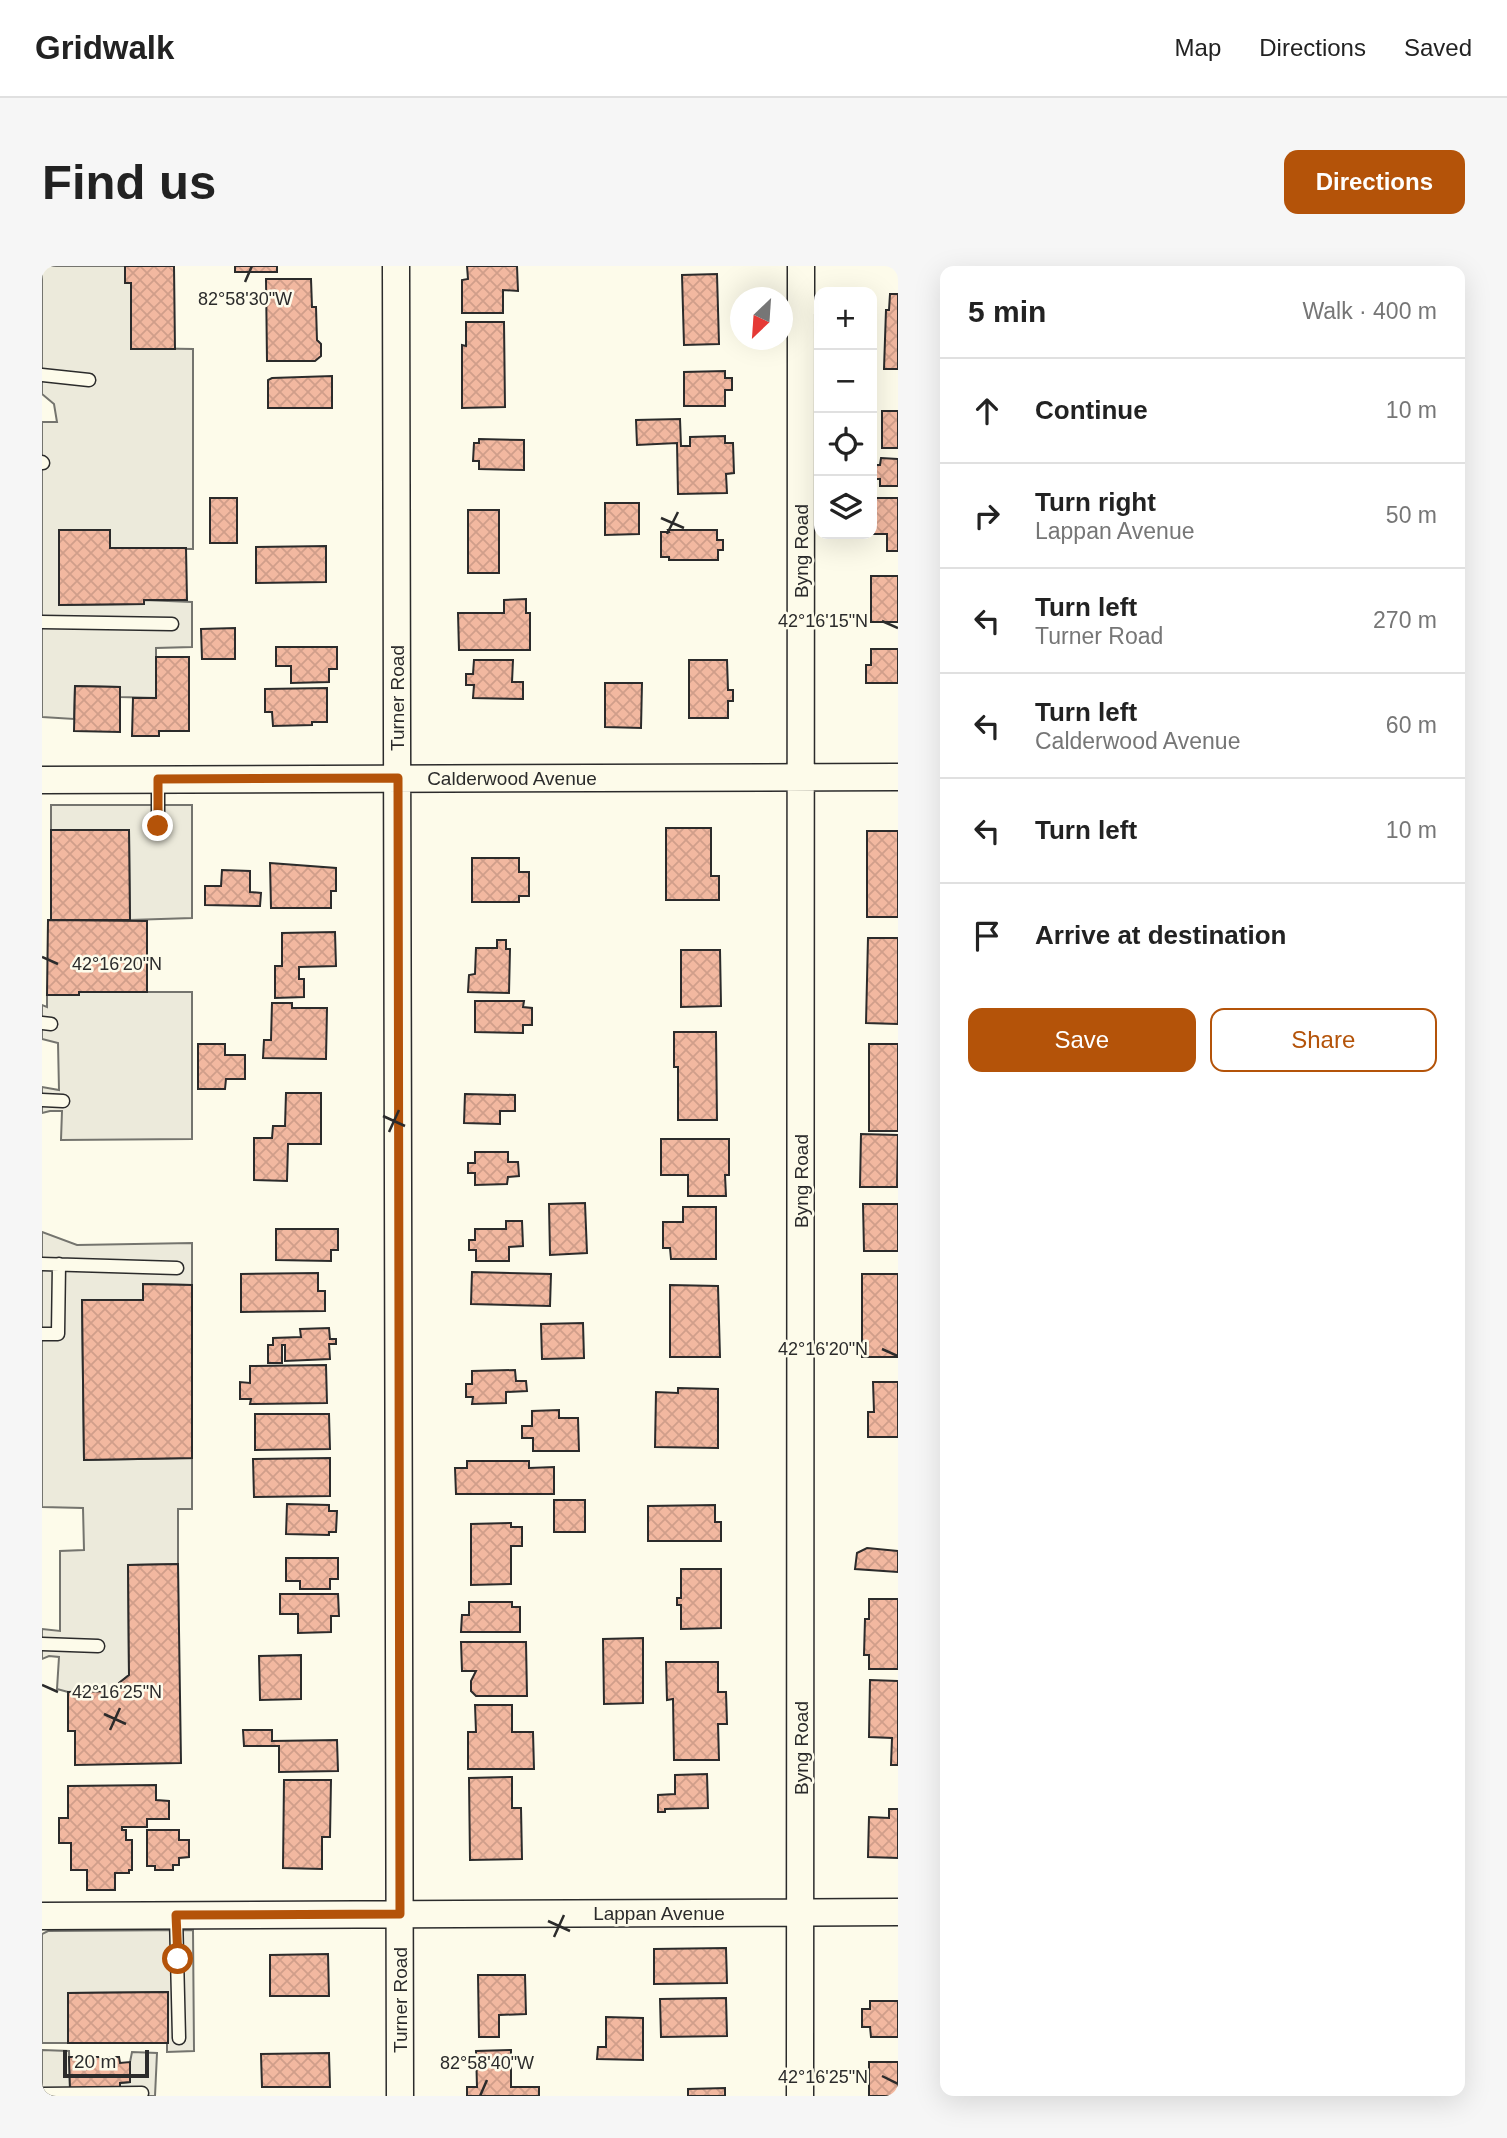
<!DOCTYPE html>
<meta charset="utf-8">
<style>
:root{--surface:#fff;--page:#f6f6f6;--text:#222;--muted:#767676;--line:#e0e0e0;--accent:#b45309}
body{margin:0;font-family:Arial,sans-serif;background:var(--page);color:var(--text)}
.controls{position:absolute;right:21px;top:21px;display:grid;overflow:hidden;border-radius:14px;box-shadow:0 7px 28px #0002}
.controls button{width:63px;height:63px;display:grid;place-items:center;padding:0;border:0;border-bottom:2px solid var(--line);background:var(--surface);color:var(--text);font:35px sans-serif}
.compass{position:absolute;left:688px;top:21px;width:63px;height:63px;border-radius:50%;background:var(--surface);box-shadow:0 7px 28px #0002;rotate:205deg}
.scale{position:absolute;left:21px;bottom:18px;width:86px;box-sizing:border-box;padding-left:7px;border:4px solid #2b2b2b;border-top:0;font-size:19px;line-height:24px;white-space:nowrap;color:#2b2b2b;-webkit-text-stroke:5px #fdfbea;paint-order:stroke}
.stop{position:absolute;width:21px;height:21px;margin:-16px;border:5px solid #b45309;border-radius:50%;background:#fff}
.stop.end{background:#b45309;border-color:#fff;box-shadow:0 2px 7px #0008}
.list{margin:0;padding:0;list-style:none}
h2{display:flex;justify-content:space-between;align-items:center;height:91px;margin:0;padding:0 28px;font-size:30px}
h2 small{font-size:23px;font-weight:400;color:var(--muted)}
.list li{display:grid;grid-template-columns:46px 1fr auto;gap:21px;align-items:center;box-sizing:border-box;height:105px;padding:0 28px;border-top:2px solid var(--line)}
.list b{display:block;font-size:26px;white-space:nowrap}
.list p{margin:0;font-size:23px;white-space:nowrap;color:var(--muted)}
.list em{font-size:23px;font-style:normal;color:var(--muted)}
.actions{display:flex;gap:14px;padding:21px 28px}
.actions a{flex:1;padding:16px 0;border:2px solid var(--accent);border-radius:14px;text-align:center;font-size:24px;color:var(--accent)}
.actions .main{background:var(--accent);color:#fff}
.icon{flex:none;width:38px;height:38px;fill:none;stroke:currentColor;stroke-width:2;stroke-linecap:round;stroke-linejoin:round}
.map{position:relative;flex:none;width:856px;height:1830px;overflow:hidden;border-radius:14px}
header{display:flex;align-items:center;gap:42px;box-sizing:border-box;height:98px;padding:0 35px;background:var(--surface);border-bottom:2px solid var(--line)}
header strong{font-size:33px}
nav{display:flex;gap:38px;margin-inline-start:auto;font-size:24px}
.intro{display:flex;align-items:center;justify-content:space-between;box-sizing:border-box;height:168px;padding:0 42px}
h1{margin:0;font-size:49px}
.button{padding:18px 32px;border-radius:14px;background:var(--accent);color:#fff;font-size:24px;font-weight:700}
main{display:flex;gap:42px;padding:0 42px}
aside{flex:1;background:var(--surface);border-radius:14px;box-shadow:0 7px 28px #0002}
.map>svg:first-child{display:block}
</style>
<header>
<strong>Gridwalk</strong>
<nav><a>Map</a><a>Directions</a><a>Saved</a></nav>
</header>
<div class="intro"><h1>Find us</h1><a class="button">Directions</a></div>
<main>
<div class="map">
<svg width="856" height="1830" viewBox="0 0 856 1830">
<defs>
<pattern id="building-cross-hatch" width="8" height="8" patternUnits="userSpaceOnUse" patternTransform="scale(1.75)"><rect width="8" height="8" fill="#f2b8a0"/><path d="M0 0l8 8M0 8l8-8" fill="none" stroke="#d09e8a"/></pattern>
</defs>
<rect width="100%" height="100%" fill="#fdfbea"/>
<path fill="#eceadb" stroke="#74746e" stroke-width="2" d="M0,0H83V17H89V82L151,83V283L68,282V264H18V339L102,338V334L150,336V381L114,382V432L78,431V421L33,420L32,453L0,451V156H15L12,138L0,128Z
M9,539H150V652L88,654L87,564H9Z
M37,726H150V873L19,874L20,845H8L0,847V821L17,824L16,777L0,773V739L5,741V729H37Z
M0,966L35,979L150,977V1019L102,1018L101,1034L40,1035L42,1194L150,1192V1243H136V1298L86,1299L87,1409L77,1417V1425L26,1426L15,1423L17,1391L7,1390L0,1393V1363L18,1365V1285L42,1284L41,1242L0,1241Z
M151,1664L152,1785L125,1786V1726L26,1727V1777H0V1668L6,1665Z
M0,1784L27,1785L28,1823H78V1817L88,1816V1796L90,1786L115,1787L113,1830H0Z"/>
<path fill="url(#building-cross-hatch)" stroke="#2b2b2b" stroke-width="2" d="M83,0H132L133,83H89V17H83Z
M193,0H235V6H193Z
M425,0H475L476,25L461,24V47H420V14L426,13Z
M675,8L677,78L642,79L640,9Z
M224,13H269L270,41H274L275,74L279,78V90L273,95H225Z
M848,28H856V103H842L844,44H847Z
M424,56H462L463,141L420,142V79L424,80Z
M683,105V112H690V124H683V140H642V106Z
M290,110V142H226V114L230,112Z
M840,145H856V182H840Z
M638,153L639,180H648V171L683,170V177H691L692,207L684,208L685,227L636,228L635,177L595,179L594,154Z
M437,173L482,174V204L437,203V195H431L432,177H437Z
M839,192L856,193V220H838V213H830V199H838Z
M168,232H195V277H168Z
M830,232H856V285H845V268H830Z
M563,237H597V268L563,269Z
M426,244H457V307H426Z
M17,264H68V282H144L145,334H102V338L17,339Z
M626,264H675V274H681V284H676V294H627V291H619V266H627Z
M284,280V316L214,317V281Z
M829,310H856V356H829Z
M484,333V347H488V384H417L416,347H462V334Z
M193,362V393H160L159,363Z
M234,381H295V403H287V416L249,417V400H234Z
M829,383H856V417H824V399H829Z
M114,391H147V465H117V470H90L91,432H114Z
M432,394H471L470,416H481V433L431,432L432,419H424V408H431Z
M647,394H685L686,424H691V435H686V452H647Z
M563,417H600L599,462L563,461Z
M33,420L78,421V466L32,465Z
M285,422V456H270V459L231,460L230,446H223V423Z
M624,562H669V610H677V634H624Z
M9,564H87L88,654H9Z
M825,565H856V651H825Z
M430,592H477V606H487V630H477V636H430Z
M228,597L294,602V625H289V642H229Z
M180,604L208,605V626L219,627L218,640L163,639V620H179Z
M6,654L105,655V726H37V729H5Z
M293,666L294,700L257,701V713H262V731L233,732V700H240V667Z
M826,672H856V758L824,757Z
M455,674H464V683H468L467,727L426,726L427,709L433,708L434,682H455Z
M639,684H678L679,740L639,741Z
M433,735H482L481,741L490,742V759H481V767L433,766Z
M230,737H250V742H285L284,793L221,792L222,774H229Z
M632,766H674L675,854H636V801H632Z
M156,778H183V789H203V813H184L183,823H156Z
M827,778H856V865H827Z
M244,827H279V878H246L245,915L212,914V872H230L231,860H243Z
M423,828L473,829V845H458V858L422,857Z
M819,868L856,869L855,921H818Z
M619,873H687V909H683L684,930H646V909H619Z
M433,886H466V896H476L477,910L466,911L465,918L433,919V907H426V897H433Z
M543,937L545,987L508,989L507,938Z
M821,938H856V985H822Z
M641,941H674V993H629L628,982H621V956H641Z
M464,955H480L481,980L467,981V995H434V984H427V974H433V963H464Z
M234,963H296V984H289V995L234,994Z
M430,1006L509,1008L508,1040L429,1038Z
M276,1007V1025H283V1045L199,1046V1008Z
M820,1008H856V1091H820Z
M101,1018L150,1019V1192L42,1194L40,1034H101Z
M628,1019L676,1020L678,1091H628Z
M541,1057L542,1092L500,1093L499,1058Z
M287,1062L288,1073H294V1078H287L288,1093L243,1095V1079H240V1097H226V1079H231V1072L259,1071L258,1063Z
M284,1099L285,1137L208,1138L209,1133H198V1116L208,1117V1100Z
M473,1104L474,1115H484L485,1125L464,1126V1137L430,1138L431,1131H424V1118H430V1105Z
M831,1116H856V1171H826V1146H832Z
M636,1122L676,1123V1182L613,1181L614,1126L636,1127Z
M517,1144V1152H536L537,1185H491V1172H480V1160H490V1145Z
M213,1148H287L288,1183L213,1184Z
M288,1192V1230L212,1231L211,1193Z
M425,1195H487V1202L512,1201V1228H414L413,1202H425Z
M512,1234H543V1266H512Z
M245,1238L287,1239V1245H295L294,1266H287V1269L244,1268Z
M673,1239V1256H679V1275H606V1240Z
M469,1257V1261H480V1280H469V1318L429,1319V1258Z
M825,1282L856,1285V1306L813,1303L815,1287Z
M244,1292H296V1313H288V1323H258V1315H244Z
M136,1298L139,1497L33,1499V1465H26V1426L77,1425V1417L87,1409L86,1299Z
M639,1303H679V1362L639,1363V1339H635V1332H639Z
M238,1328H296L297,1350H289V1366L256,1367V1348H238Z
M827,1333H856V1403H827V1389H822L823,1353H827Z
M427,1336H470V1341H478V1366H419L420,1349H427Z
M601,1372V1437L562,1438L561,1373Z
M419,1376H484L485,1430H434L429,1425V1415L434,1405H420Z
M259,1389V1433L218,1434L217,1390Z
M624,1396H676V1426H684L685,1458H676L677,1494H632L631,1433L625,1434Z
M828,1414L856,1415V1499H849L850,1472L827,1471Z
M433,1439H470V1466H491L492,1503H426V1466H434Z
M201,1464H230V1475L295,1474L296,1505L237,1506V1480H202Z
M665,1508L666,1542L623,1543V1546H616V1529L633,1528V1509Z
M470,1511V1542H479L480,1593L428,1594L427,1512Z
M242,1514H289L288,1571H280V1603L241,1602Z
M114,1519V1534L127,1535V1553H105V1561H80V1564H84V1574H90V1604H87V1607H73V1624H45V1604H29V1577H17V1552H26V1520Z
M847,1543H856V1592L826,1591L827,1551L847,1552Z
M105,1564H137V1574H147V1591L137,1592V1599H131V1604H113V1600H105Z
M684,1682L685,1717L612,1718V1683Z
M286,1688L287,1730H228V1689Z
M436,1709H483L484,1748L457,1749V1771H437Z
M126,1726V1777H26V1727Z
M684,1732L685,1770L619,1771L618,1733Z
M828,1735H856V1771H829L828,1761H820V1743H828Z
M564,1751L601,1752V1794L555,1793L556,1781H564Z
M469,1784V1821H497V1830H425V1821H435L434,1785Z
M287,1787L288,1821H220L219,1788Z
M27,1791H77L78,1797L88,1796V1816L78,1817V1823H28Z
M827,1796H856V1830H827Z
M683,1822V1830H646V1823Z"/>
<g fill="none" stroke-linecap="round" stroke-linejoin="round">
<defs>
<path id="service" d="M0,109L47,114
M0,196L1,197
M0,356L130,358
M116,513V560
M0,757L9,758
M0,834L21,835
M0,998L135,1002
M0,1068H16L17,998
M0,1378L56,1380
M134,1649L137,1772
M0,1828L100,1827"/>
<path id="minor" d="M354,0L358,1830
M0,514L856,511
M0,1650L856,1646
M758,1830L759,0"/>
</defs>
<use href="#service" stroke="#2b2b2b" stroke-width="15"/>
<use href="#minor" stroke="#2b2b2b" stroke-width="29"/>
<use href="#service" stroke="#fdfbea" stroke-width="12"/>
<use href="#minor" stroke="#fdfbea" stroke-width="26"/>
</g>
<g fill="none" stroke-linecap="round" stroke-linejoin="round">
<path stroke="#b45309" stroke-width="9" d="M116,560V513L356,512L358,1648L134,1649L136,1693"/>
</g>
<path fill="none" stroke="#2b2b2b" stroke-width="2.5" d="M203,16L210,0M619,252L642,262M625,268L636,246M840,355L856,362M0,691L16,698M341,850L363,860M347,866L357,844M840,1083L856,1090M0,1419L16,1426M62,1448L84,1458M68,1464L78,1442M506,1655L528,1665M512,1671L522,1649M840,1810L856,1818M438,1830L445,1814"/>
<g text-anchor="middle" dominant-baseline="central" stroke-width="5" stroke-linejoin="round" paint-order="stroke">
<g font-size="19" fill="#2b2b2b" stroke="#fdfbea">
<text transform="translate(759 285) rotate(-90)">Byng Road</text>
<text transform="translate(355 432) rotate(-90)">Turner Road</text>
<text x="470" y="512">Calderwood Avenue</text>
<text transform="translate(759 915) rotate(-90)">Byng Road</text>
<text transform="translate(759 1482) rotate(-90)">Byng Road</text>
<text x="617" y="1647">Lappan Avenue</text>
<text transform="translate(358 1734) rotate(-90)">Turner Road</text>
</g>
</g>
<g font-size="18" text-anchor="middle" fill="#2b2b2b" stroke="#fdfbea" stroke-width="5" stroke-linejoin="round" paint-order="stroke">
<text x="203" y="39">82°58'30"W</text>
<text x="781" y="361">42°16'15"N</text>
<text x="75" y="704">42°16'20"N</text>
<text x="781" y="1089">42°16'20"N</text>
<text x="75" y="1432">42°16'25"N</text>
<text x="445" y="1803">82°58'40"W</text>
<text x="781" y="1817">42°16'25"N</text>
</g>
</svg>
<div class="controls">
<button>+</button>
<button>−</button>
<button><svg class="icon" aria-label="locate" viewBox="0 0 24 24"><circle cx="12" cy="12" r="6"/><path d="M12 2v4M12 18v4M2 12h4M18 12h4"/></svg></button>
<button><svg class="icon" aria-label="layers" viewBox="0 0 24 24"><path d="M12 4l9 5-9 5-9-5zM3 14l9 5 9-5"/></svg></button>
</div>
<svg class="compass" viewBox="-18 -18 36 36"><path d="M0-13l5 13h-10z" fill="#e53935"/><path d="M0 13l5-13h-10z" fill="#767676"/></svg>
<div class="scale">20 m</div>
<div class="stop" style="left:136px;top:1693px"></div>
<div class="stop end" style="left:116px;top:560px"></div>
</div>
<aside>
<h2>5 min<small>Walk · 400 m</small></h2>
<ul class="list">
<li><svg class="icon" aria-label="ahead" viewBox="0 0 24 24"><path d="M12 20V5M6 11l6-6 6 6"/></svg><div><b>Continue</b></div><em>10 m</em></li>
<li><svg class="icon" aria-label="right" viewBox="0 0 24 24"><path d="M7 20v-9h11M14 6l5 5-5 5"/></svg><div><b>Turn right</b><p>Lappan Avenue</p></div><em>50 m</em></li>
<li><svg class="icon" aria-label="left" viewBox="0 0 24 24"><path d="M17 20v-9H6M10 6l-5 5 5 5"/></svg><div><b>Turn left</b><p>Turner Road</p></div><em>270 m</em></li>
<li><svg class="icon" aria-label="left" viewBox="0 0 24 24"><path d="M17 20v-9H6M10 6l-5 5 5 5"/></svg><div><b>Turn left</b><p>Calderwood Avenue</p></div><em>60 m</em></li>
<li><svg class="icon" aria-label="left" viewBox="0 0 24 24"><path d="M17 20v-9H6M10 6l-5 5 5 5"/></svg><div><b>Turn left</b></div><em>10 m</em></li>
<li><svg class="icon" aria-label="arrive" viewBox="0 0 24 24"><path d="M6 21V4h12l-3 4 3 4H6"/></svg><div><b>Arrive at destination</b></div></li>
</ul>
<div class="actions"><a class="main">Save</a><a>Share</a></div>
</aside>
</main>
